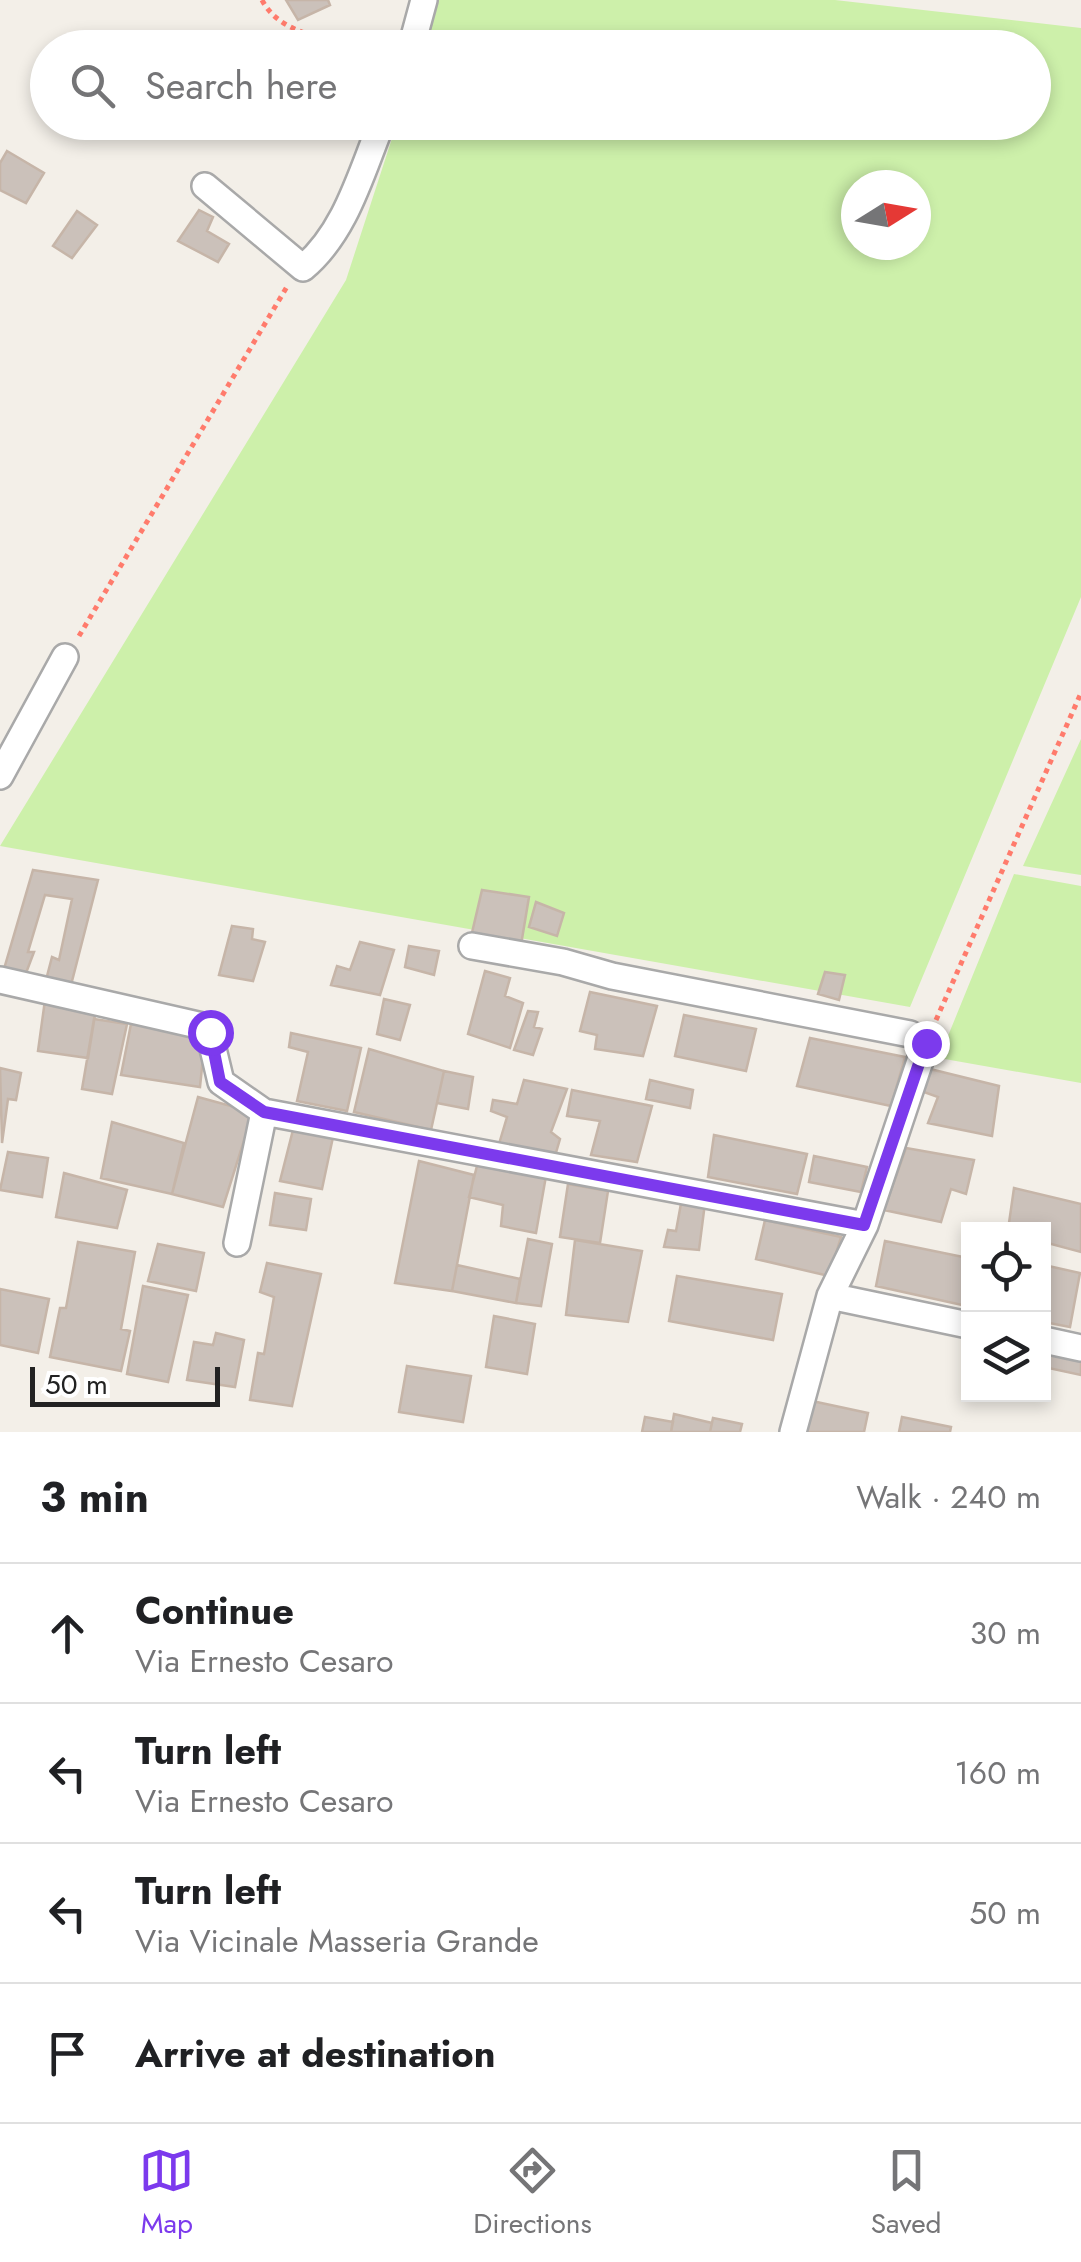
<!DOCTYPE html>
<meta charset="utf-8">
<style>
:root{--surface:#fff;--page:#f6f6f6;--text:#202124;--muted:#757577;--line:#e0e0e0;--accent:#7c3aed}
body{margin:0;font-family:Jost,sans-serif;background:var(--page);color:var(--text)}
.controls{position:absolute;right:30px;bottom:30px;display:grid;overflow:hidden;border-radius:0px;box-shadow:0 5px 15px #0003}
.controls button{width:90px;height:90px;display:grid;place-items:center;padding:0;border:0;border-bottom:2px solid var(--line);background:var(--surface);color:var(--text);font:50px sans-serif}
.compass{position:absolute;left:841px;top:170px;width:90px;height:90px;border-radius:50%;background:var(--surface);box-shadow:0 5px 15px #0003;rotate:79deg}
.scale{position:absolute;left:30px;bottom:25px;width:190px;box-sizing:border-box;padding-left:10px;border:5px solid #222;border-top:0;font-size:28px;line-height:35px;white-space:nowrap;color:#222;-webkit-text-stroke:8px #fff;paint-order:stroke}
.stop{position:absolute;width:30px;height:30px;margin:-22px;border:8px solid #7c3aed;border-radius:50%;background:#fff}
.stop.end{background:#7c3aed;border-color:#fff;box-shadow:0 2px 10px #0008}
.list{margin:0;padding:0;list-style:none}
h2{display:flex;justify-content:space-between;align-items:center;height:130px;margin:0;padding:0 40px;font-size:42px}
h2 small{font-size:32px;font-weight:400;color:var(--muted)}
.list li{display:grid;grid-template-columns:65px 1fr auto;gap:30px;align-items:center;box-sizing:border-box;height:140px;padding:0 40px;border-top:2px solid var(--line)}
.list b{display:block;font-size:38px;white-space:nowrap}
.list p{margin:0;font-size:32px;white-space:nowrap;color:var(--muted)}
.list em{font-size:32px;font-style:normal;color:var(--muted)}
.icon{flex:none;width:55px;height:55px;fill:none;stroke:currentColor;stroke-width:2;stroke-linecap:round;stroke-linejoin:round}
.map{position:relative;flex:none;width:1081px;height:1432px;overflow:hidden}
.search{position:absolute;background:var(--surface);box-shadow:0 5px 15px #0003;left:30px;right:30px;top:30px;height:110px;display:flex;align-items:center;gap:25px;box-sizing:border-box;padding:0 35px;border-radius:55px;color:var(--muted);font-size:38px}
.sheet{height:690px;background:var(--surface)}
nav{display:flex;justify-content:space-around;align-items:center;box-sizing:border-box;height:140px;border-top:2px solid var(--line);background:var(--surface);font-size:28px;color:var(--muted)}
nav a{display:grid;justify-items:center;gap:5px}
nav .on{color:var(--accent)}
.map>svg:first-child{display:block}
</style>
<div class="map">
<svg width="1081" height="1432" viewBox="0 0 1081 1432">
<rect width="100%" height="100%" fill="#f3efe8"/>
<path fill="#cdf0aa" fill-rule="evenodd" d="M438,0H835L1081,28V597L910,1007L0,846L346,280L397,123L1034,122V48L422,47ZM856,185H916V245H856Z
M1081,739V875L1023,866Z
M1014,874L1081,886V1083L939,1058Z"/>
<path fill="#cbc1ba" stroke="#c6b5a8" stroke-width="2.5" d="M286,0H328L330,5L298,20Z
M7,151L44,173L26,203L0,190V163Z
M199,210L213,217L207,231L229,244L218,262L178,241Z
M77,211L97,225L72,258L53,246Z
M33,870L98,880L71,985L46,980L52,957L59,960L72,899L45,895L28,952H34L26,973L4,969Z
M482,890L529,897L521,945L471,937Z
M536,902L564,913L557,936L529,927Z
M232,926L253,929L252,939L265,942L253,981L219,975Z
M360,942L394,950L380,995L331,985L337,966L350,970Z
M409,946L439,951L434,975L405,967Z
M485,971L510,978L505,996L523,1003L510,1048L468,1034Z
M825,972L845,975L839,1000L818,994Z
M590,992L657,1006L643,1056L595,1049L597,1035L580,1031Z
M384,999L410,1005L400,1040L377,1034Z
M45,1000L96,1009L88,1058L38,1051Z
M528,1011L538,1012L534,1027L542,1029L533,1055L514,1050Z
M684,1015L756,1029L746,1071L675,1056Z
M94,1019L127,1024L112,1094L82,1089Z
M131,1024L195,1033L204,1048L200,1087L121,1075Z
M291,1033L361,1048L347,1111L297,1101L308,1052L289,1047Z
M810,1038L905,1057L891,1106L797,1086Z
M369,1049L444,1071L431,1130L354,1112Z
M0,1068L21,1073L16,1100L8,1099L2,1143Z
M926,1068L999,1086L992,1136L928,1123L938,1097L921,1091Z
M444,1071L473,1077L468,1109L437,1103Z
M524,1080L567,1089L551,1132L560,1139L555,1156L499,1144L507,1117L491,1111L493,1100L517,1104Z
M650,1080L693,1090L690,1108L646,1099Z
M572,1090L652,1106L637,1162L591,1155L600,1121L567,1116Z
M198,1097L253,1112L223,1207L172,1194Z
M112,1122L184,1143L172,1194L101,1178Z
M293,1130L333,1137L322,1189L280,1181Z
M714,1135L807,1154L797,1194L708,1177Z
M906,1148L974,1160L966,1194L951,1189L941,1222L884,1210Z
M8,1152L48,1158L42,1197L0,1190Z
M814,1156L867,1167L861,1192L809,1182Z
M419,1161L474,1175L452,1291L395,1283Z
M478,1162L546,1176L536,1233L501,1226L503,1205L469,1197Z
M64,1173L127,1190L117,1228L56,1217Z
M568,1184L608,1191L600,1243L560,1237Z
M1014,1188L1081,1204V1252L1044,1242V1230H1008Z
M275,1193L311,1199L306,1230L270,1225Z
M682,1198L705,1203L699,1250L664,1247L668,1230L676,1231Z
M765,1220L841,1237L829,1276L756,1259Z
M528,1239L552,1244L541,1306L516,1303Z
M575,1240L642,1251L628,1322L566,1315Z
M885,1241L968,1258L962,1305L876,1286Z
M78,1242L135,1252L121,1329L130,1331L121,1371L50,1357L60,1308H66Z
M158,1244L204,1253L196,1291L148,1281Z
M267,1263L321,1274L292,1406L250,1400L258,1353L264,1354L274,1297L260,1292Z
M457,1265L520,1279L516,1303L452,1291Z
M1044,1265L1080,1273L1070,1327L1044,1322Z
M677,1276L782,1294L773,1340L669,1321Z
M143,1286L188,1295L168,1382L127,1374Z
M0,1289L49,1299L38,1353L0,1345Z
M494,1316L535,1324L527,1374L486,1367Z
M216,1333L244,1340L235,1387L187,1380L194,1342L213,1345Z
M1044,1350L1081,1359V1375L1044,1367Z
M407,1366L471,1376L463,1422L399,1412Z
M812,1401L868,1413L864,1432H804Z
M674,1414L712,1423L710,1432H671Z
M645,1417L673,1422L671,1432H642Z
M902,1417L951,1427L950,1432H899Z
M713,1418L742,1424L740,1432H710Z"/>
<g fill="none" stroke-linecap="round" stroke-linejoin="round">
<defs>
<path id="minor" d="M411,48L424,0
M205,186L303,268C346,232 361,173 382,122
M0,776L65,657
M472,946L563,962L612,976L910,1034L926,1043L865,1225L830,1296L793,1432
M0,980L202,1026L209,1032L221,1082L264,1112L865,1225
M237,1243L264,1112
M830,1296L968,1325
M1044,1340L1081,1348"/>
</defs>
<use href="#minor" stroke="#a9a9a9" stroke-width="30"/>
<path stroke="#ff7b6c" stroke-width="5" stroke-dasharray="5 5" stroke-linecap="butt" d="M262,0C280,35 327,38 362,48
M79,636L288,285
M936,1020L1081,693"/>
<use href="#minor" stroke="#fff" stroke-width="25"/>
</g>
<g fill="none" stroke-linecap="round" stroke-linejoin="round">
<path stroke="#7c3aed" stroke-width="12" d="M210,1032L220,1082L264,1112L864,1225L926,1043"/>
</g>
</svg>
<div class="controls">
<button><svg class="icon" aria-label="locate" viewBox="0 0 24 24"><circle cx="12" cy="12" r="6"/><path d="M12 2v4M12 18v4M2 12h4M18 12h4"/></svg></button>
<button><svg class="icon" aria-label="layers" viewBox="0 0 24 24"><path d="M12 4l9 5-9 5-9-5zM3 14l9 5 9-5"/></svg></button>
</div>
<svg class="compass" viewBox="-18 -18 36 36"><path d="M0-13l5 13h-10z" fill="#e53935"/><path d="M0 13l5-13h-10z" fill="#757577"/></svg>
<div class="scale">50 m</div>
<div class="stop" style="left:210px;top:1032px"></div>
<div class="stop end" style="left:926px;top:1043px"></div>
<div class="search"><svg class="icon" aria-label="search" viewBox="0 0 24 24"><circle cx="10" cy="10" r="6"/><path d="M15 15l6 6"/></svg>Search here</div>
</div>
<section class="sheet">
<h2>3 min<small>Walk · 240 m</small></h2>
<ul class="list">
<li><svg class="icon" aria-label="ahead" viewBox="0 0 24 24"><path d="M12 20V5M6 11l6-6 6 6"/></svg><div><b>Continue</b><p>Via Ernesto Cesaro</p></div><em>30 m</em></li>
<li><svg class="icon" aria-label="left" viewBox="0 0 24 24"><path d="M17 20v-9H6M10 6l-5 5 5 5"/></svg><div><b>Turn left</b><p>Via Ernesto Cesaro</p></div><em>160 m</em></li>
<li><svg class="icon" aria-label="left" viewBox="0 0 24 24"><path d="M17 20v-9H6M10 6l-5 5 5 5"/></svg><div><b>Turn left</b><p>Via Vicinale Masseria Grande</p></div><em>50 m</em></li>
<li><svg class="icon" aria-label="arrive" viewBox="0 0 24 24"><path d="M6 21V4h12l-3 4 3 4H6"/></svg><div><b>Arrive at destination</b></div></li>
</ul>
</section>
<nav>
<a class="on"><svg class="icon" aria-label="map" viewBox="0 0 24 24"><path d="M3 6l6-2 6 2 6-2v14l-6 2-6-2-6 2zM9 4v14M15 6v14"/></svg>Map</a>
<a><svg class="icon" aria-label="directions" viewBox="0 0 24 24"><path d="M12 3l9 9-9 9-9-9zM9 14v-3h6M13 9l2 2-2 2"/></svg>Directions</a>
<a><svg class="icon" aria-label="saved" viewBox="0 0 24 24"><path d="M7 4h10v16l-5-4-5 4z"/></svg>Saved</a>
</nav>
